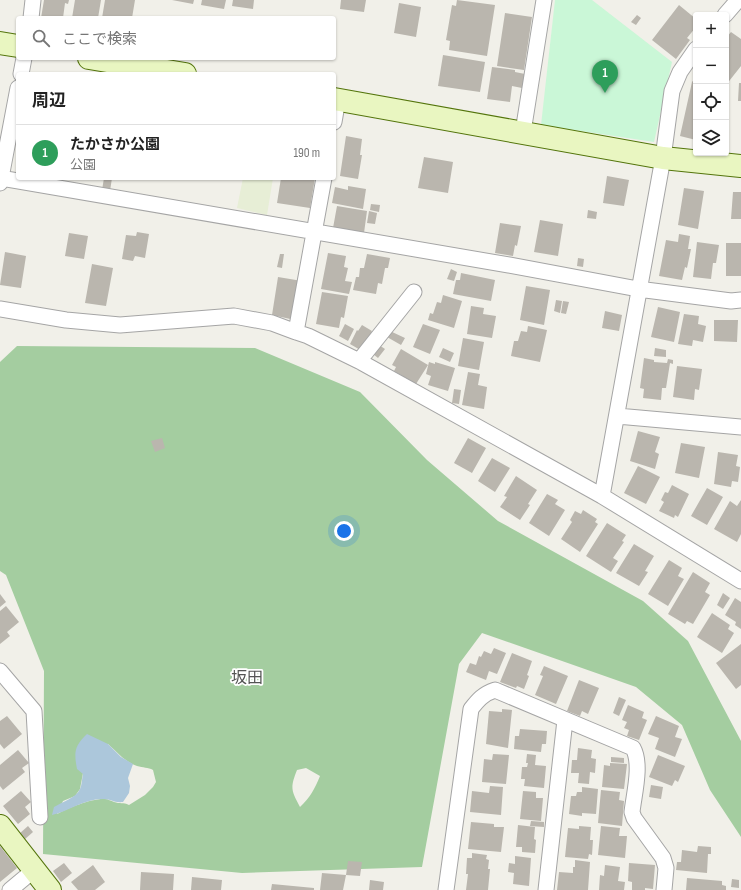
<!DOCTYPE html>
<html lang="ja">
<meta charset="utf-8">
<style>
:root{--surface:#fff;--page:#f2f2f2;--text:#222;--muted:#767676;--line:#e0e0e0;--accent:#c6330d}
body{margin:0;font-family:"Sofia Sans Condensed","Noto Sans JP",sans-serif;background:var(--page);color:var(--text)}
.controls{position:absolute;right:12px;top:12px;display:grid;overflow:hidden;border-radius:4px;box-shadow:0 1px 3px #0004}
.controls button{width:36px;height:36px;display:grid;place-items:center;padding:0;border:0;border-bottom:1px solid var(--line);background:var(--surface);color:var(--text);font:20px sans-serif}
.you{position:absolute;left:344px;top:531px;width:14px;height:14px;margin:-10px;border:3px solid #fff;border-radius:50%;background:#1a73e8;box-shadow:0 0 0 6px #1a73e833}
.badge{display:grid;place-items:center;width:26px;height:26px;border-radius:50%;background:var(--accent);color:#fff;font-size:13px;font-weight:700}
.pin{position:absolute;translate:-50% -33px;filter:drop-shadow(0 1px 2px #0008)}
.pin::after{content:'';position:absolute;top:21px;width:14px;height:12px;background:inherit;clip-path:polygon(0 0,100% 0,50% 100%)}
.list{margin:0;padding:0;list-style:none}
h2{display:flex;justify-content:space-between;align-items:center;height:52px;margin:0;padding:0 16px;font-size:17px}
h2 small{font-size:13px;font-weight:400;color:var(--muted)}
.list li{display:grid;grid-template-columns:26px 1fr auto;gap:12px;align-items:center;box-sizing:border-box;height:56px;padding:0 16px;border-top:1px solid var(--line)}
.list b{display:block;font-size:15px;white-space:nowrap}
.list p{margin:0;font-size:13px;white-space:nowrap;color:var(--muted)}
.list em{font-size:13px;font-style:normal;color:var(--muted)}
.icon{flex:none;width:22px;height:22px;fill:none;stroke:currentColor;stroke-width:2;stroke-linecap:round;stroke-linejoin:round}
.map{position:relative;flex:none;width:741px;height:890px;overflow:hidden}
.search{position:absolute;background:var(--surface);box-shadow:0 1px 3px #0004;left:16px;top:16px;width:320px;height:44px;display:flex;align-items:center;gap:10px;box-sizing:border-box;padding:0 14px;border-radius:4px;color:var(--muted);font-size:15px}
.panel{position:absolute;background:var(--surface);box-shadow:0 1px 3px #0004;left:16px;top:72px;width:320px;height:108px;border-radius:4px}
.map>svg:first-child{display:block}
</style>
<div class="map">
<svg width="741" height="890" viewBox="0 0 741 890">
<rect width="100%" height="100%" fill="#f1f0e9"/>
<path fill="#e7eed6" d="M243,178H273L267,215L237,208Z"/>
<path fill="#a4cda0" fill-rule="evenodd" d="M17,346L255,348L360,392L427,460L498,521L643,601L688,641L741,741V837L710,790L682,725L636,687L482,633L459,664L422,867L242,873L43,854L44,671L6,575L0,571V362ZM108,744C117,752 125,762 137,766C143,768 148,767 153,770L156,782L153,787L145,795L129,805C123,802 120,804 114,802C111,801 108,799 105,799C92,798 68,808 57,814L63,801L75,796L80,789L83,773ZM306,768L320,776C315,788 310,798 300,807C291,790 290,788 297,770Z"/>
<path fill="#caf7d7" d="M555,0H592L672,62L654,142L541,125Z"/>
<path fill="#acc7db" d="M87,734L108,744L121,757L133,764L128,778L130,786L129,793L123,802C114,803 111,799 104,799C86,798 69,811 52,815L54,807C62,802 76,798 80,789C82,785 82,778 83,774L77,769C74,753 74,746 87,734Z"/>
<path fill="#bab6ae" d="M44,0H69L68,4L65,3L63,18H41Z
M75,0H101L98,18H72Z
M105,0H135L132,18H102Z
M172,0H194L193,4Z
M202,0H226L224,9L201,5Z
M233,0H254L253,9L232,6Z
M341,0H366L364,12L340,9Z
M457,0L495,5L487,56L449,50L450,41L446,40L452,5L456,6Z
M399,3L421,7L416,37L394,33Z
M679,5L696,19V27L687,38L690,40L676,59L652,40Z
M505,13L532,17L524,70L497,66Z
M637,15L641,18L636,25L631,22Z
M731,32L741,39V66L726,85V38Z
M443,55L485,62L480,92L438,86Z
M492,67L515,70V72L525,74L522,88L512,86L510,102L487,99Z
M696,77V140L680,136L692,82Z
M739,83H741V101H738Z
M346,136L362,139L360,155H362L358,179L340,176Z
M424,157L453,162L448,193L418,188Z
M607,176L629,180L624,206L603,203Z
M104,178H112L110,191L102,190Z
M281,178H315L310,208L277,203Z
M348,186L366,189L363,209L332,203L335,187L348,190Z
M684,188L704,191L698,229L678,225Z
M733,192H741V219H731Z
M371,204L380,205L379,212L370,210Z
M337,206L367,211L364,233L333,228Z
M588,210L597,212L596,219L587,218Z
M369,211L377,213L375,224L367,223Z
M540,220L563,224L558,256L534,252Z
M500,223L521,226L517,246L515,245L513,256L495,253Z
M137,232L149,234L145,258L135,256L133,261L122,259L126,235L136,236Z
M69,233L88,236L84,259L65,256Z
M679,234L690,236L688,249H691L687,268L685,267L682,280L659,276L666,240L678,242Z
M697,242L719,245L716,263H713L711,279L693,277Z
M726,243H741V276H726Z
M5,252L26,256L21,288L0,285Z
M328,253L346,256L344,267L348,268L345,281L352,282L349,294L321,289Z
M280,254H284L282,268L277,267Z
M367,254L390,258L388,268H385L382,284L378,283L376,294L353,290L356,277H359L360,268H364Z
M578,258L584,259L583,267L577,266Z
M92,264L113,268L106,306L85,303Z
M451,269L457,272L454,281L447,279Z
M461,273L495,280L491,301L453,294L456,280H460Z
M278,277L302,281L295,320L272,315Z
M526,286L550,290L544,325L520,320Z
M322,292L348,296L344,318L341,317L339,328L316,324Z
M443,295L462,301L454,328L428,320L430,313L433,314L437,302L441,303Z
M556,300L562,301L560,313L554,311Z
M563,301L569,302L566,314L561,313Z
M471,306L484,308L483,314L496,316L492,338L467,334Z
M658,307L680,312L674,342L651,337Z
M605,311L622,315L619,331L602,328Z
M684,314L699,316L698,324L706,326L703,342L693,340L692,346L678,344Z
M714,320H738L737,342L714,341Z
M345,324L354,329L348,341L339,336Z
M423,324L440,330L430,354L413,347Z
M362,325L372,331L362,351L350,344L357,330L358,331Z
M528,326L547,330L540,362L511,356L514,341H518L521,331L527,332Z
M390,331L405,338L401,345L387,337Z
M463,338L484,342L479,370L458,366Z
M379,345L385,349L378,358L373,354Z
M443,348L454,353L450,362L439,357Z
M655,348L666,350V357L654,356Z
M401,349L428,365L416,384L394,371L396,367L392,365Z
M644,358L654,360V362L667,363L668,359L673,360V364L670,363L666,388H662L661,400L643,398L644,389L640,388Z
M429,362L435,364V362L455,368L448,391L428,385L431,376L426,374Z
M677,366L702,369L699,390L695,389L694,400L673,397Z
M468,372L480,374L478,385L487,387L484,409L462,405Z
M454,389L461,390L459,404L452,403Z
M638,431L660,437L655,452L659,454L655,469L630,461Z
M162,438L165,448L155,452L151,441Z
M468,438L486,448L472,473L454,463Z
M681,443L705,447L699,478L675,473Z
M718,452L738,455L736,466L740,467L738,482L732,481L731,487L714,484Z
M492,458L510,468L495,492L478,481Z
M638,466L660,477L646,504L624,493Z
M516,476L537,490L528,504L530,505L520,520L500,507L507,497L504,496Z
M672,485L689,494L678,517L675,515L674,518L659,511L664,502L661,500L665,492L668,493Z
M707,488L723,497L707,525L691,516Z
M547,494L558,500L555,504L565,510L549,536L529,523Z
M741,500V534L737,542L714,529L730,501L737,506Z
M583,510L597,519L595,522L598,524L580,552L561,539L572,522L570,520L575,511L581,514Z
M607,523L626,535L622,541L624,542L613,558L618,561L611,572L586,556Z
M634,544L654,556L645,571L648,572L639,586L616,573Z
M669,560L682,568L678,576L684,579L668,606L648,594Z
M693,572L710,583L705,592L710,595L693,624L687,621L685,624L668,614Z
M723,593L730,598L723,609L717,605Z
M0,594L6,602L0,607Z
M735,598L741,602V629L735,625L736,622L725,615Z
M6,606L19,622L7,632L10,636L0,644V611Z
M712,613L730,625L728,629L734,633L722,653L697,637Z
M741,644V685L736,689L716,663Z
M494,648L506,653L497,674L489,671L486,680L466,672L470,663L476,665L479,656L481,657L484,651L491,654Z
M512,653L532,661L527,675L529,676L524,689L517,686L516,688L500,682Z
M544,666L568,676L556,704L535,695L543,676L540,675Z
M579,680L599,688L588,714L582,711L580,716L567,711Z
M619,697L626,700L619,716L613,713Z
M628,705L644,712L642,718L647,720L639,740L627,736L629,730L624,728L627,722L622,720Z
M502,709L512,710L508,748L486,744L489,711L502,712Z
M7,716L22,734L4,749L0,744V721Z
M656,716L679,726L675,737L682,739L675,757L655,749L659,738L648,734Z
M520,729L547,731L546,744H542L541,752L514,749L515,736H519Z
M578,748L592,750L591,758L596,759L595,773L590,772L589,784L578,783L579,773H571L572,760H577Z
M18,750L29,763L22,768L25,772L3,790L0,786V765Z
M493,754L509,755L506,784L482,782L484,759L492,760Z
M527,754L536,755L535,765L546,766L544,788L524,786L525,779H521L522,767H527L528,763H526Z
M658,755L685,766L678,782L675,780L672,786L649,777Z
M611,757L624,758V763L611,762Z
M610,763L627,764L624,789L602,787L604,765L610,766Z
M651,785L663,787L661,799L649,797Z
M490,786L503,787L501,815L470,812L472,791L489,793Z
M582,787L598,789L596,814L582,813V816L569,814L571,796H576L577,792H582Z
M601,790L620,792L619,800L624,801L622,826L598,823Z
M21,791L31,802L25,807L30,814L18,824L3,806Z
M523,791L536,792V798H543L541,821L520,819Z
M531,821L544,822V827L530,826Z
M471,822L494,824V827H504L501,852L468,849Z
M518,825L535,827L534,839L536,840L535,853L522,852V847H516Z
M28,826L33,832L24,840L19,834Z
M579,826L591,827L590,840H593L592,855L589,854L588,859L565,857L568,828L579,829Z
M601,826L620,828L619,836H627L625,858L598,855Z
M0,846L17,868L0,882Z
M698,846L711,847V854H708L707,873L676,870L677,862H681L682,850L697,852Z
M472,853L487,855L486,859L489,860L488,869H490L488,890H466L468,874H466L467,858H472Z
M515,856L531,858L529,886L513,884L514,873L508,872L509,863L515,864Z
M575,860L590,862L588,890H557L559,872L573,873V867H575Z
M348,861L362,862L360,876L346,875Z
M64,863L72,873L61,882L53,871Z
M629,863L655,865L653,889L645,888V890H632V882L628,881Z
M93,865L105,882L95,890H78L71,882Z
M605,865L620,867L618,881L625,882L624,890H599L600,875L604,876Z
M141,872L174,874L173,890H140Z
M322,873L346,875L343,890H320Z
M192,877L222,880L221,890H191Z
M687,878L722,881V885L726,886V890H686Z
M732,879L739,880V888L731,887Z
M370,880L384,882L383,890H369Z
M272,884L314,888V890H271Z"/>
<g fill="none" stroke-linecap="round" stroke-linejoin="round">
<defs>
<path id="street" d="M725,15L738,0
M31,18L33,0
M21,74L24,58
M334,122L338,99
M523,132L544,0
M0,178L509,265L638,289L731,301L741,300
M0,183L18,88
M0,309L66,320L120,325L234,316L272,323L296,332L308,336L359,361L602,496L741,581
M296,332L324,178
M359,361L414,292
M617,416L741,427
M602,496L663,158L672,91L680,72L696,49
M0,671L34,711L40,817
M10,890L34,870
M446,890L471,709C478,700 483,694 495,690L633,748C642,764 634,794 632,812L634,818L663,858L666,868L664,890
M546,890L565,720"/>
<path id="secondary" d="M0,43L18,46
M89,58L185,74
M334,99L663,158L741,166
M0,826L50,890"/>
</defs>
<use href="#street" stroke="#a5a5a5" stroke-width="17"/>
<use href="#secondary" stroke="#54750c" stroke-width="24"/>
<use href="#street" stroke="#fff" stroke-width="15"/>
<use href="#secondary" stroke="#e9f6c1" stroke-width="22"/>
</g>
<g text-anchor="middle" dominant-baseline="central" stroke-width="3.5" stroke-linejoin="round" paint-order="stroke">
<g font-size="16" fill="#545454" stroke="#fff">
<text x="247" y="678">坂田</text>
</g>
</g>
</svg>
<div class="controls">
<button>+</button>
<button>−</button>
<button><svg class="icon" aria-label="locate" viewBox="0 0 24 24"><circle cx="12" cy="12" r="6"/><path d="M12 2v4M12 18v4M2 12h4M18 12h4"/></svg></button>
<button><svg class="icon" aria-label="layers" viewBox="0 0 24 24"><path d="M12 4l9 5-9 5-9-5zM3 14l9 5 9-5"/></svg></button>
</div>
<div class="you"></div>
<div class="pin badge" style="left:605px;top:93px;background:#2e9e5b">1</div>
<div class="search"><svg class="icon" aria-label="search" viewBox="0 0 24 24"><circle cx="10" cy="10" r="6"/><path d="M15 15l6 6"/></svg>ここで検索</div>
<section class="panel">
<h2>周辺<small></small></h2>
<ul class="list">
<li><span class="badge" style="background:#2e9e5b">1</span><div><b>たかさか公園</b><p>公園</p></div><em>190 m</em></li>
</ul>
</section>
</div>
